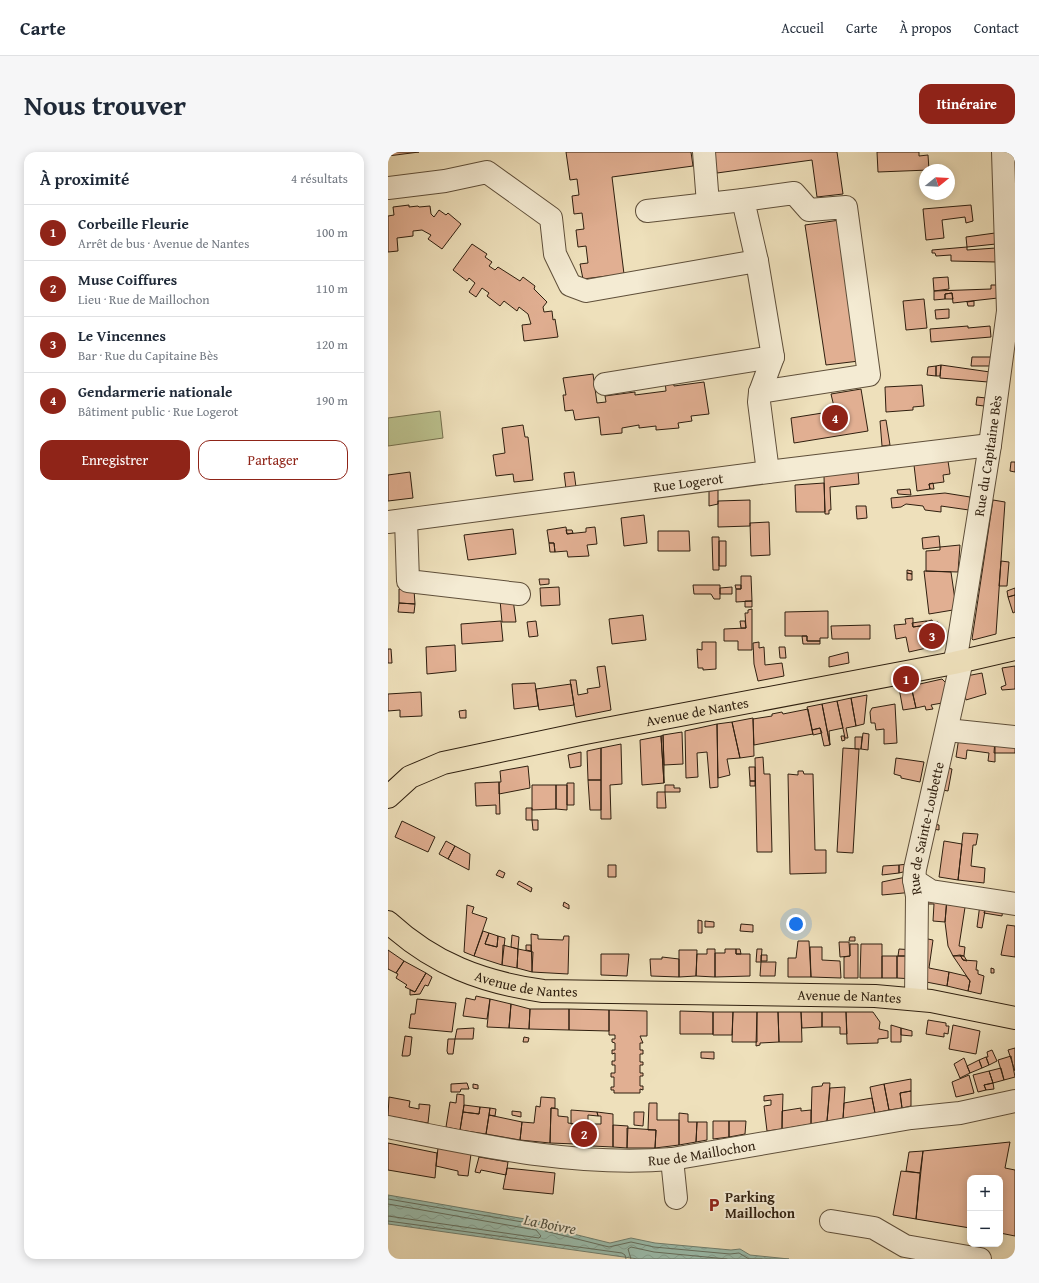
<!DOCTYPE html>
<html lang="fr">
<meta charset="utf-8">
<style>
:root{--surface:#fff;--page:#f6f6f7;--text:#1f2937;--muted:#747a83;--line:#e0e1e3;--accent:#8f2418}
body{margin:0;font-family:"Gentium Book Plus",serif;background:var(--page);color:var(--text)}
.controls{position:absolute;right:12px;bottom:12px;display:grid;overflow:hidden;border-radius:8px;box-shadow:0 2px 10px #0003}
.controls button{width:36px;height:36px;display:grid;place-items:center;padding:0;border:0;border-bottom:1px solid var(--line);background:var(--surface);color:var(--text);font:20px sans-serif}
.compass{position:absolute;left:531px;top:12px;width:36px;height:36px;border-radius:50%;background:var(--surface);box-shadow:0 2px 10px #0003;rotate:72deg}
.you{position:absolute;left:408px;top:772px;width:14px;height:14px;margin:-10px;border:3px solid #fff;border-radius:50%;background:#1a73e8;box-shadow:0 0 0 6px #1a73e833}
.badge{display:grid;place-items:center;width:26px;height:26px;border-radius:50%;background:var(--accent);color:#fff;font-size:13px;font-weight:700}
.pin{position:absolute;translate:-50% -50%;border:2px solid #fff;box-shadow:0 1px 4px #0006}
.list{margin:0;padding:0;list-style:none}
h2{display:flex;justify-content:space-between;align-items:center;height:52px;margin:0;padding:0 16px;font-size:17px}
h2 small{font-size:13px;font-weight:400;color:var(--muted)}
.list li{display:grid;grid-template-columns:26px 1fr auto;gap:12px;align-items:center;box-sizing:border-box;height:56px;padding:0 16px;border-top:1px solid var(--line)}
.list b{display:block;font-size:15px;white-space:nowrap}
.list p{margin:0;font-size:13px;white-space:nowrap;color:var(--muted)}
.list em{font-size:13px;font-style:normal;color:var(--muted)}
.actions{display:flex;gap:8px;padding:12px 16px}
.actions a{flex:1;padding:9px 0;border:1px solid var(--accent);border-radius:12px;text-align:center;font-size:14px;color:var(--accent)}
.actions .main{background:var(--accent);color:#fff}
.map{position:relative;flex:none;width:627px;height:1107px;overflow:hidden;border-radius:12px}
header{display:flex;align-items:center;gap:24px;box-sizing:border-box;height:56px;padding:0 20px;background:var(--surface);border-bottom:1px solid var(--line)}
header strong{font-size:19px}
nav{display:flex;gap:22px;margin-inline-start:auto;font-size:14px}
.intro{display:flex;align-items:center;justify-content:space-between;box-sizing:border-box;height:96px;padding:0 24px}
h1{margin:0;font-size:28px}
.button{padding:10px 18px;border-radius:12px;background:var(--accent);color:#fff;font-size:14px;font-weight:700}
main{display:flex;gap:24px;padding:0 24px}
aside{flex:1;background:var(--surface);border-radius:12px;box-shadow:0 2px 10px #0003}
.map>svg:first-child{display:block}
</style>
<header>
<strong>Carte</strong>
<nav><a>Accueil</a><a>Carte</a><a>À propos</a><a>Contact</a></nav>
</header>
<div class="intro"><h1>Nous trouver</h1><a class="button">Itinéraire</a></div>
<main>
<aside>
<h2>À proximité<small>4 résultats</small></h2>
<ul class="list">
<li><span class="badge">1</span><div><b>Corbeille Fleurie</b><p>Arrêt de bus · Avenue de Nantes</p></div><em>100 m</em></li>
<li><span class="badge">2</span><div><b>Muse Coiffures</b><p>Lieu · Rue de Maillochon</p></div><em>110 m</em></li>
<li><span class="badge">3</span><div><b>Le Vincennes</b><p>Bar · Rue du Capitaine Bès</p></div><em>120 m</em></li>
<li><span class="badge">4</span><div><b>Gendarmerie nationale</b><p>Bâtiment public · Rue Logerot</p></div><em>190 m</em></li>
</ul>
<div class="actions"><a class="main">Enregistrer</a><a>Partager</a></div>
</aside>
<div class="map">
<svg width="627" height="1107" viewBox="0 0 627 1107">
<defs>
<pattern id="water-waves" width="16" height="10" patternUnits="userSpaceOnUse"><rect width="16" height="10" fill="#9abdad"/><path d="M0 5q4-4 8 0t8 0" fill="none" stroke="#85a294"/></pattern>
</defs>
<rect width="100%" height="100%" fill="#eee0bb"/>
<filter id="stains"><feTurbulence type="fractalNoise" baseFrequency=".005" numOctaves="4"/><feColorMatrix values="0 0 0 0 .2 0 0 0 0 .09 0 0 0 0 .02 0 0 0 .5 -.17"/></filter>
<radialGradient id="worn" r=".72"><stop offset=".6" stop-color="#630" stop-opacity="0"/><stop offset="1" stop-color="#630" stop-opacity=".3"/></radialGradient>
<path fill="#bbc18e" stroke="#75704e" d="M52,259L55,286L0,294V266Z"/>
<path fill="url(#water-waves)" stroke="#6f7e6e" d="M0,1043L160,1071L157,1075L222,1091L243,1086L267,1091L343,1098L352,1097L362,1103L401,1107H250L0,1072Z"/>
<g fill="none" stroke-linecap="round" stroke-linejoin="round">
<path stroke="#646e5e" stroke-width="1" d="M0,1047L152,1073L157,1079L221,1095L243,1090L266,1095L342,1102L351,1101L361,1107H374
M0,1052L148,1078L153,1084L151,1086L0,1064
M0,1069L234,1101L237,1103L238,1107
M243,1107L240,1097L243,1095L266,1100L339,1107"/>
</g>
<path fill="#e1af92" stroke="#2f1f0f" d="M0,0H31L0,4Z
M178,0H303L305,14L224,25L236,122L195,127L192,112L200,111L198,94L190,95L188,78L196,77L194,61L186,62L184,44L191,43L189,27L182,28Z
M326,0H449L455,42L429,45L424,8L329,21Z
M489,0H531V4L540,3L541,18L490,20Z
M21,53V55L30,54L31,55L42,54L43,62L46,65L51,58L58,63L60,61L73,72L54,97L40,87L43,83L34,78L25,79V84L9,86L10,99L0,100V64L6,63L5,55Z
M583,53L585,69L578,71L577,65L554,68L556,86L538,88L535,57Z
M452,68L471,209L438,213L417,73Z
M607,81L608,92L579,95L578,85Z
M84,92L99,102L97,105L104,110L101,114L107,118L110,115L132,129L135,125L147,134L146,137L159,150L155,155L156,160L164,159L165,168L167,167L170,185L136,189L134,173L143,172L140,162L131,155L129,159L116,149L112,154L99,144L101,141L94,136L88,145L81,140L87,131L81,126L79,129L65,118Z
M579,95V98L608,96L609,110L563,109V103L548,104L547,101H544V98Z
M560,125L561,137L546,139L545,126Z
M603,133H610V146L565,151L564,141L557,142V147L546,148V139L603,137Z
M564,141L565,147H557V142Z
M536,147L539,176L518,178L515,149Z
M586,149V154H580L579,150Z
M561,157V166L548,167L547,158Z
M580,174V176L602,174L603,185L543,190L542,177Z
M584,205H604L603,214H583Z
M553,213L602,220L600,230L552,226Z
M553,213L552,224H548V214Z
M548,214V224L539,223L540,215Z
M205,222L209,251L218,250L217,244L247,240V243L278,239L277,229L285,228L286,234L316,230L321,262L303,264L304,269L290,271L291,276L268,278V274L251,276V273L234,276V281L213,283L211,265L187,268L185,258L177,259L175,243H178L175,226Z
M534,233L536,254L525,255V258L498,260L497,235Z
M473,237L480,279L406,291L403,266L447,259L443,242Z
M589,245L598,246L596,254L588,253Z
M498,268L502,293L494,294L492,269Z
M135,273L137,285H140L145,328L126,330L125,322L108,324L105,303L117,301L114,276Z
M560,309L562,322L555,323L556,330L541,332L542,337L529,339L526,313Z
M623,310H627V320L622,319Z
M470,319L471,332L442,335L443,358H441V362H437L436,324Z
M22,320L25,346L0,349V323Z
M186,320L188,335L178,337L176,321Z
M436,331L437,360H408L407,333Z
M545,331L546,337H542L541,332Z
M522,337L523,343L510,342L509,338Z
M330,338V352L321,354V339Z
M557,341L582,345L581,358L553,354V360L537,358L535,354L518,352L513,355L504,356L503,346Z
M362,348V374L330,375V349Z
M605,348L617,350L608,482L585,488L584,487Z
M468,354H478L479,366L469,367Z
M256,363L259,391L236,394L233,366Z
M381,370L382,403L363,404L362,371Z
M178,375L179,382L198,380V376L207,375L209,392L199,393L201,404L180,405L179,399L167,400L166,391H161L159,378Z
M125,377L128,402L80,408L76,383Z
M178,378H184L185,381L179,382Z
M270,379H301L302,399H270Z
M551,384L552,395L535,397L534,386Z
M324,385H331V418H325Z
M331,389H338V414H331Z
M161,391H166L167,400H162Z
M572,393L570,420L538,419V399L552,398V395Z
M613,409L621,410L619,434H611Z
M519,418L524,419V422L519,421Z
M536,419L563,420L567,448L565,458L541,462Z
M519,421L524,422V428H519Z
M353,424H363L364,449L348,450V437H353Z
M151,427H161V432L152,433Z
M305,433H332V447H326L323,442H306Z
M347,433H353V437H348Z
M171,435L172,453L153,454L152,436Z
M344,435V442H332V436Z
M627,436V443L620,445L619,439Z
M11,437L26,438L27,452L11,451Z
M627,443V460L625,461L620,445Z
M125,447L128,470H114L112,448Z
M357,449H364V455H357Z
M11,451L27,452L26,461L10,460Z
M364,457V498H350V489H336V477L358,476L357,461H360V458Z
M440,459V486H432V489H419V484H397V460Z
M255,463L258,488L224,492L221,467Z
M525,466V475L539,473L538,469H540L544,468L545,471L550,470L553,489L552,493L521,500L518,485L508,487L506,473L518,472L517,467Z
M113,469L115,489L74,492L73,472Z
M148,469L150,484L141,485L139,470Z
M352,469H357L358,476H353Z
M538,469L539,473L525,475L524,471Z
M482,473V487H444L443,474Z
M414,484H419V489H432V492H415Z
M314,490H328V517L315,518V516H310L309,497L314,498Z
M371,490V496L376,495L377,513L394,511L396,524L370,529L366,512L365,491Z
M67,493L68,519L39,522L38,495Z
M391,495H397L398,506H392Z
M0,497H3L4,511H0Z
M460,500L461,511L441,515V505Z
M217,514L223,558L188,565L182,528H188L190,543L200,541L199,537L212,535L209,515Z
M627,514V537L614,538L613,535L618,533L614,516Z
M594,521L598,542L578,548L573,525Z
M554,527L559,532L554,551L543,553L545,557L538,558L537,554L528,556L523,534Z
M147,531L150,554L126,557L124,532Z
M183,532L186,553L151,558L148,537Z
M523,534L528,556L515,558L511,536Z
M33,540L34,564L12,565V558L0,559V542Z
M479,543L476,572L468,574L463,546Z
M463,546L468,574L458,576L460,586H457L449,549Z
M449,549L455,576L441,579L442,593L434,552Z
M434,552L442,593L436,594L432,576L424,578L419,555Z
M507,552L509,591L496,592V577L488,578L487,571H483L482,560L484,556Z
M420,557L425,582L366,593L365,567L384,564V562L394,560L395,562Z
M78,558V566H72L71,559Z
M365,566L366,604L352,606L344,570Z
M344,570L352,606L339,607L342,623L330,626L329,572Z
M329,572L330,635L322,636L319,600L309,601L310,625L298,626L297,579Z
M432,576L434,581L425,583L424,578Z
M294,580L295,612L276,613L275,583Z
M475,581L481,582L480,598L473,597Z
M275,583L276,613V631L273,584Z
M273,584L276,631L254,633L252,588Z
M453,584H456L457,588L454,589Z
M467,585H474L473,597H467Z
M571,585L607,587V610L600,609L601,601L579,598L578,607L568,605Z
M607,587L627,590V601H606Z
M233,592L234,632L222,633L223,667H213V596Z
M213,596V628H200L199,599Z
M455,596L471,597L465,701L449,700Z
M193,600V614L182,616L180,603Z
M375,605L376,622H382L384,700H369L367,606Z
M508,606L536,610L532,630L513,626V624L506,622Z
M140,614L142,636L111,642V630H113L112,619Z
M361,615H367V629H362Z
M554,615L564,617L560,639L549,637Z
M410,619H415L416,622H425L427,698H438V721L402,722L400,622L410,623Z
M200,628H213V658H202Z
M362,629H367V634H362Z
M111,630L112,662H108V653L88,654L87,631Z
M179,631H186V653H179Z
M144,633H168V657L144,658Z
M168,633H179V658L168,657Z
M277,633H286V636H292V640H277Z
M269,640H277L278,656H269Z
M138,656H144V668H150V678H145L144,668H138Z
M14,669L47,685L40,700L7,685Z
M540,671L551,673V678L539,676Z
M575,681L590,682L588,693H585L583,714L597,716L596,731L570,728Z
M58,689L67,694L60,707L51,702Z
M556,689L574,692L570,728L551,725Z
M67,694L82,702L81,718L60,707Z
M520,712L519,719L511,721V713Z
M220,713H228V725H220Z
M511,713V721L494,723L495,714Z
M111,718L117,721L115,726L108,723Z
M518,725L526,740L494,743V730Z
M131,729L144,736L143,740L129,732Z
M536,741L559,746L557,770L545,769L546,752H536Z
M559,746L578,749L571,794L577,795L576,804H565L560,794L557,770Z
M176,750L181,753V757L175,754Z
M592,752L598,753L594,776L589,775Z
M79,753L86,755L84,761L99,766L86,804L76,800Z
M598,753L615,756L614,764L596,761Z
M310,768L314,769V781H310Z
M317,769L326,770V775H317Z
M353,772L365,773V780L352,779Z
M619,773L627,774V805L613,803Z
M95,779L101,781L97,792L109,795L110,784L117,786L114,813L86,804Z
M101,781L110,784L109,795L97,792Z
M143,782L150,783V787L175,788L176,784H181L180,822L144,820Z
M124,783L131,785L130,797L123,795Z
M462,785H467V789H461Z
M535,786L545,788L541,816L561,820L559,834L533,829Z
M410,789H421L423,825H400V806H408Z
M451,790H461L462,804L452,805Z
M462,792H470V826H456V805L462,804Z
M473,792H494V826H472Z
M115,793L130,797L129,816L114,813Z
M138,793H143V799L138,798Z
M422,795H434V808L452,809L453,826L423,825Z
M130,797L145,800L144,820L129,816Z
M319,797H327V825L308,824L309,802H319Z
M337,797H348V802H362V824L327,825V801H337Z
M348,797H352L353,802H348Z
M369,797H374L373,810H368Z
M511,797L526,798V804H510Z
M0,798L16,809L8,821L0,817Z
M291,798H309L308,824L291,825Z
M213,802H241L239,824L213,823Z
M373,803H379V809H373Z
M572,803L576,804L579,809L575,808Z
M572,803L575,808L589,809L588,818H590V822L596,824L593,842L580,839L582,829L565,804Z
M494,804H509V826H494Z
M509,804H526V827L509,826Z
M274,805L291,807V825L263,824L262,807H274Z
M16,809L38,821L27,840L17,835L19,833L8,826L10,822L8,821Z
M373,810H388L387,824H372Z
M603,816L606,817V821H603Z
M561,820L578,824L582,829L580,839L559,834Z
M38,821L44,825L40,834L37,833L32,842L22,843V838L27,840Z
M88,844L102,847L99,867L75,864L78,846L87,848Z
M29,847L68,851L64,880L21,876L23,862H27Z
M102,847L123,852L121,876L99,875Z
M123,852L142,857L141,877L121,876Z
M142,857H181V878L141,877Z
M181,857L221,858V879L181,878Z
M221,858L259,859V884H252L255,891H252V898H255V902H252V910H255V913H252V921H255V924H252V934H255V938L252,937V941H226V938H223V935H226V925H223V921H227V913H224V909H227V901L224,902V898H227V891L224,890V887H227V883H221Z
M292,859L325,860V882H292Z
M325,860H345L344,883H325Z
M345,860H369V890H344Z
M369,860H390L391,890L372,891V893L368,894Z
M390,860H413L414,890H391Z
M413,860H434V875L414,876Z
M434,860H458L459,882H452V875H434Z
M458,860H485L492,870L491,877L500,879V886L490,887V891L459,892Z
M540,868L558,871V874H561L560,882L556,881V885L538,882Z
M503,873L513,876V890H503Z
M565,873L592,879L588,902L561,897Z
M86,876L85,887H67L69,877Z
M513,876L524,879V884L513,883Z
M17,884L24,885L22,903L20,904H14Z
M136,885L141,886L140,890H135Z
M60,887H67L65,902H60L59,899Z
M627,896V919L620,898Z
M604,898L609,909L601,913L598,905H600L599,900Z
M313,900H326V907L313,906Z
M623,904L627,925L616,928L610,908Z
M598,905L601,913L594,916L591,908Z
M576,906L582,921L572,926L566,912Z
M591,908L594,916L582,921L579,914Z
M613,916L616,928L605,931L601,919Z
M601,919L605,931L596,933L598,938L590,940L585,923Z
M581,923L586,941L568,945L564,930Z
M523,927V939L512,941L514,956L501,958L496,932Z
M79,931L81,937H73L72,940H63V932Z
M435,931H442L439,969L423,972L424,935L434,934Z
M605,931L606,937L598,938L596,933Z
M85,932L90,933V937L85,936Z
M496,932L501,958L487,961L482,935Z
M457,935L455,967L439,969L442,936Z
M523,939V954L514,956L512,941Z
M69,942L76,943V953L72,978L58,975L62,950L68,951Z
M395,942L394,977L379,979L376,954L383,953V948L376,949V944Z
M1,945L22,949L21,955L31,957V952L42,953L40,971L0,964Z
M153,945L167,946V956H163L162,991L132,988L134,970L146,971L148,954L152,955Z
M484,946L487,961L455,967L456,951Z
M261,951H269V968H291V993L267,996L268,978H260Z
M76,953L92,955L91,962L75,960Z
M92,955L102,956L98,982L72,978L75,960L91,962Z
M102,956L108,957L107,964L101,963Z
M163,956L170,957V964L180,965V971L188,972V992L162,991Z
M413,956V959L423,958V972L394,977V959Z
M183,958L209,960L210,964L200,963V971L205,972L204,994L188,992V972H183Z
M124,959L133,960V965L124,963Z
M209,960L225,962V995L204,994L205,972H213V964H210Z
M246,960H256L255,974L246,973Z
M291,961L300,962V970H309L308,990L291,993Z
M101,963L134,970L132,988L98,982Z
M325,969H341V985L325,987Z
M341,969H358L357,982L341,985Z
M309,970H319V988L308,990Z
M225,973L240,974L239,996L225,995Z
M239,976L268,978L267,996H239Z
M622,990L617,1016L627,1018V1084L612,1081V1026H582V1076L528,1067L535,999Z
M0,991L49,1001L47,1026L0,1018Z
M50,996L83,1002L80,1024L70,1023V1019L48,1014Z
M535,999L532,1021L518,1019L521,1000Z
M91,1005L120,1010L118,1023L93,1018L92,1021L87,1020Z
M119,1016L167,1021L165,1042L115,1037Z
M513,1019L532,1021L528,1067L505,1063Z"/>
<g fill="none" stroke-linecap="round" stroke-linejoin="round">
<defs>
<g id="minor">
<path d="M316,0L320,52"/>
<path d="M0,36L57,29L99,20L163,66L167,102L182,133L198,139L369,109L385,205L372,240L371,250L380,320"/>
<path d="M259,59L355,48"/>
<path d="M369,109L355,48L406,41L421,58L458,55L481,223L372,240"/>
<path d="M217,232L385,205"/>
<path d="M18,368L20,429L131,442"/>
<path id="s1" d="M0,370L380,320L602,293"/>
<path id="s2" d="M566,511L569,499L602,293L620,159L615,0"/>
<path d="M559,578L627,585"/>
<path d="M526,728L543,739L627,752"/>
<path id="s3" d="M528,847L529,744L526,728L527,717L574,508"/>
<path id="s4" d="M0,975C94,994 188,1015 284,1007L523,966L572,961L627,949"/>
<path d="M284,1007L288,1046"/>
<path d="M443,1069L486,1076L517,1094L592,1107"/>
</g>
<g id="major">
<path id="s5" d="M0,645L22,625L55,611L197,581L566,511L627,497"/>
<path id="s6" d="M0,770C46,812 93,830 155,839L487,844L543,849L627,866"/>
</g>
</defs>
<use href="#minor" stroke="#5f4f3a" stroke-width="24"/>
<use href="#major" stroke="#2f1f0f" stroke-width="24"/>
<use href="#minor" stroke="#f4ebd3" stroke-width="22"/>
<use href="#major" stroke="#eee0bb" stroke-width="22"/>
</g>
<defs>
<symbol id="parking-bare" viewBox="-9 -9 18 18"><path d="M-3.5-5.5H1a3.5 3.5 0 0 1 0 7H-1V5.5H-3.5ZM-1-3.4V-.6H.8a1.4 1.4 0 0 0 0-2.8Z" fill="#8f2418" stroke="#f4ebd3" stroke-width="2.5" paint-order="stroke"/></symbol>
</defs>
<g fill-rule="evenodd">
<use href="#parking-bare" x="316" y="1043" width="20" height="20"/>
</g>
<g text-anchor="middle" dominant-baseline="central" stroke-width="4" stroke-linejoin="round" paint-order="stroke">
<g font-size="14" fill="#2f1f0f" stroke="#f4ebd3">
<text stroke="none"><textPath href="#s2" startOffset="210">Rue du Capitaine Bès</textPath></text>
<text stroke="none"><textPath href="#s1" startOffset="303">Rue Logerot</textPath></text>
<text stroke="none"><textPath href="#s5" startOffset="325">Avenue de Nantes</textPath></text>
<text stroke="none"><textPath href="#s3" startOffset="172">Rue de Sainte-Loubette</textPath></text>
<text stroke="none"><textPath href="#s6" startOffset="155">Avenue de Nantes</textPath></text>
<text stroke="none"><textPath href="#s6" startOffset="479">Avenue de Nantes</textPath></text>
<text stroke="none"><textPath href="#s4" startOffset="317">Rue de Maillochon</textPath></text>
</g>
<g font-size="14" font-weight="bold" fill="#2f1f0f" stroke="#f4ebd3" text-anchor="start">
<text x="337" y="1045">Parking<tspan x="337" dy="16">Maillochon</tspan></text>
</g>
<g font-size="15" font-style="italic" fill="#4f4e3e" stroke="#f4ebd3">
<text transform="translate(162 1072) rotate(11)">La Boivre</text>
</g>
</g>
<rect width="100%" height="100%" filter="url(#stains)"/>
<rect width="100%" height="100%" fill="url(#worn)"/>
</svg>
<div class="controls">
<button>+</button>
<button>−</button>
</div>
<svg class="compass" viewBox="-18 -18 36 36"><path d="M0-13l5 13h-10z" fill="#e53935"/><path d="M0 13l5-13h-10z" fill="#747a83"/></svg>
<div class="you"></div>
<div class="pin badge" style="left:518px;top:527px">1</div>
<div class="pin badge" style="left:196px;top:982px">2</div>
<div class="pin badge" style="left:544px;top:484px">3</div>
<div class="pin badge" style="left:447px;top:266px">4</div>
</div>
</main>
